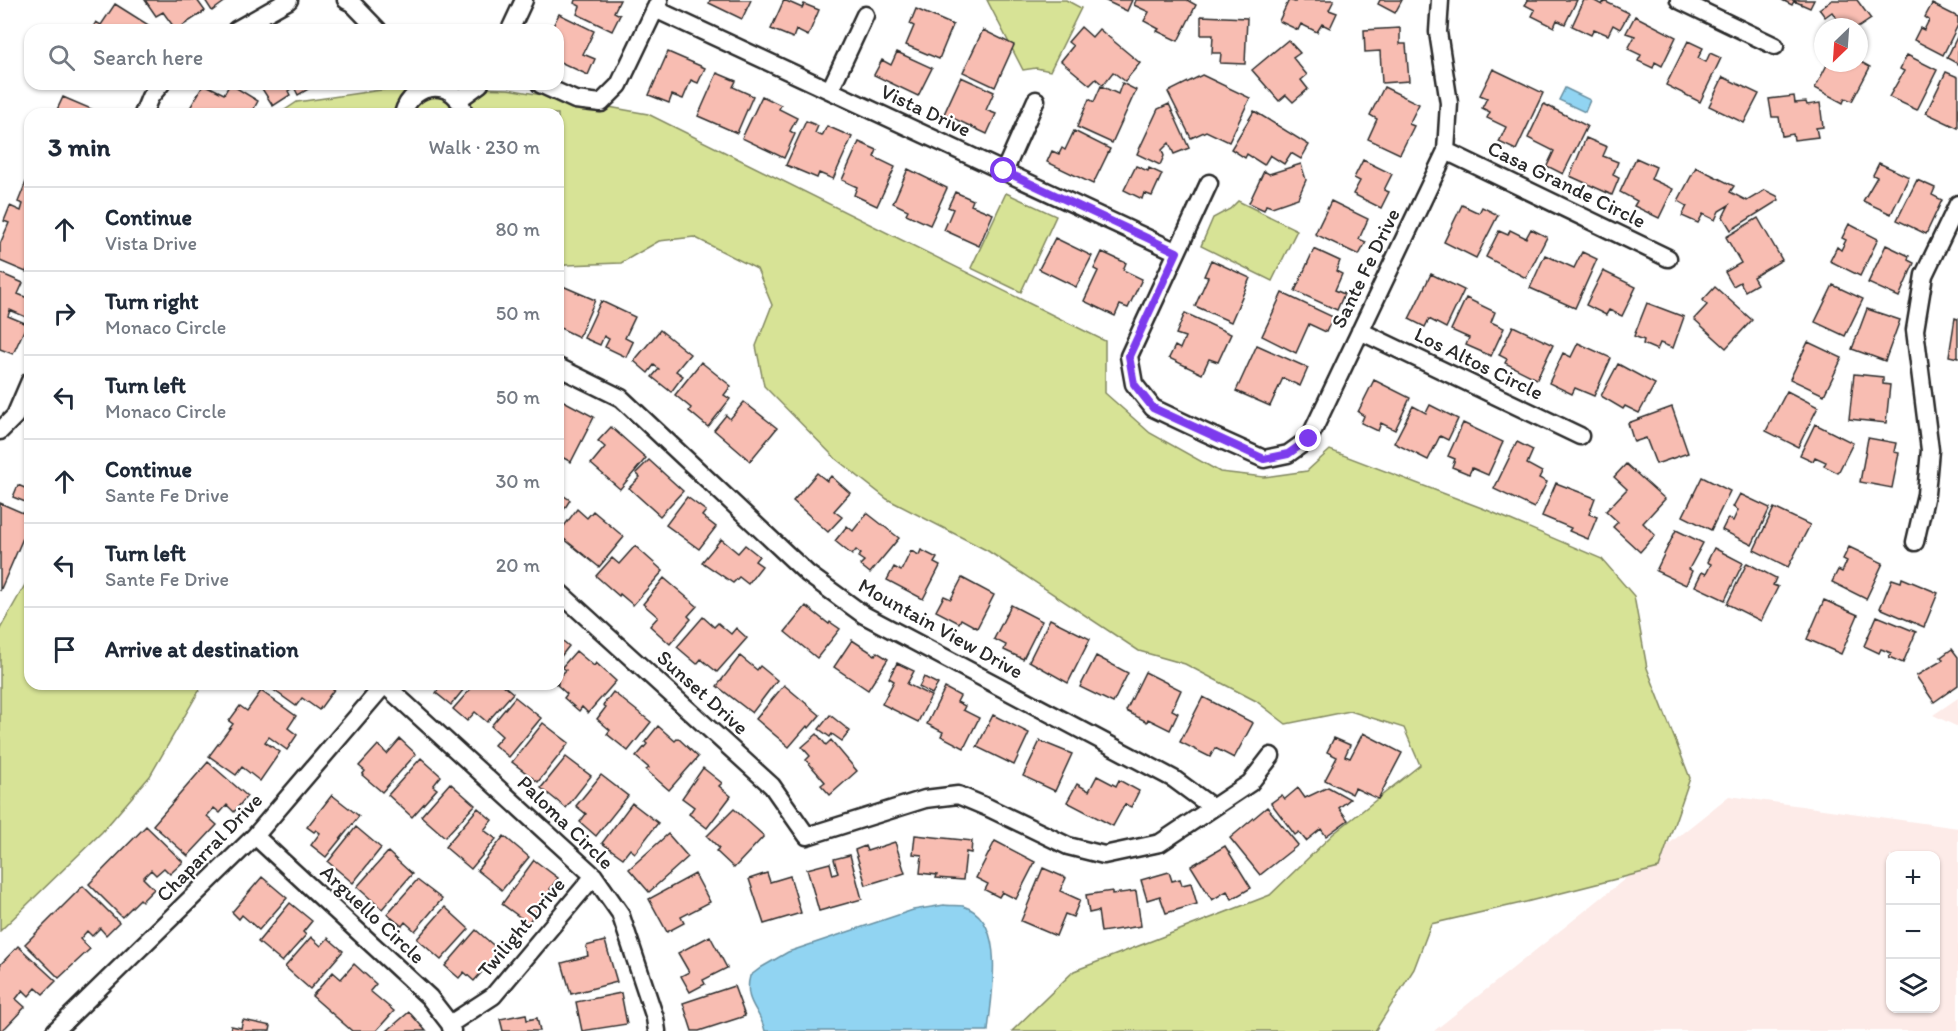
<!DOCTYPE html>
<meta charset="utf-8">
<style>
:root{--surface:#fff;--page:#f6f6f7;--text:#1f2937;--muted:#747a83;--line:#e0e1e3}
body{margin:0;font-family:Itim,sans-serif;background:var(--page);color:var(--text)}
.controls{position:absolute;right:18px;bottom:18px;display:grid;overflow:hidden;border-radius:12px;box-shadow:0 2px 4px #0004}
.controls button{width:54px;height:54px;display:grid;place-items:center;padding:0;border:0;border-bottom:2px solid var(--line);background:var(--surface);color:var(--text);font:30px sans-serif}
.compass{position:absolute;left:1814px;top:18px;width:54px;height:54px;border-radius:50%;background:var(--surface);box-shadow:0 2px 4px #0004;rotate:205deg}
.stop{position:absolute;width:18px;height:18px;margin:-14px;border:4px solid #7c3aed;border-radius:50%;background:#fff}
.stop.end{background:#7c3aed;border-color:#fff;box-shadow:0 2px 6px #0008}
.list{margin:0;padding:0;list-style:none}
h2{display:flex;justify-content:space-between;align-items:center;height:78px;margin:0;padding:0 24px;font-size:26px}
h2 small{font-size:20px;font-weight:400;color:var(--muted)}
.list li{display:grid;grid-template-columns:39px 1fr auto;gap:18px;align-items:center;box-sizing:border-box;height:84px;padding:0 24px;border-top:2px solid var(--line)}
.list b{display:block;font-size:22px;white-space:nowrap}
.list p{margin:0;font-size:20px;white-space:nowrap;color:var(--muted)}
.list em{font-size:20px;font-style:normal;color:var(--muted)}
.icon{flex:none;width:33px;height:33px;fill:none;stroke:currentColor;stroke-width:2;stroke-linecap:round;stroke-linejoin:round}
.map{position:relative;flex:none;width:1958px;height:1031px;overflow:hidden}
.search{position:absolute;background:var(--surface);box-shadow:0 2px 4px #0004;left:24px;top:24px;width:540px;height:66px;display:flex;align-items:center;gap:15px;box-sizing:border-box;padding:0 21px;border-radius:18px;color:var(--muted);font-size:22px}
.panel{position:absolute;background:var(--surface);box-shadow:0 2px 4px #0004;left:24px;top:108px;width:540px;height:582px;border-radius:18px}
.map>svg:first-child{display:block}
</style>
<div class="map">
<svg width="1958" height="1031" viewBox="0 0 1958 1031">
<rect width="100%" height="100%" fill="#fff"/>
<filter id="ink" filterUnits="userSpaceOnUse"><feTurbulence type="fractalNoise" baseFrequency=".0167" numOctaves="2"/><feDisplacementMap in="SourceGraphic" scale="12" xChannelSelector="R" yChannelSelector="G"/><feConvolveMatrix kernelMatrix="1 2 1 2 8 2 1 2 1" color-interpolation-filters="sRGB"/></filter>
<g filter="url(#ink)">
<path fill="#fdebe8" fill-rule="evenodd" d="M1958,698V727L1933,715Z
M1729,796L1958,828V1031H1434ZM1890,856H1936V1008H1890Z"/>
<path fill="#d7e396" stroke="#818760" stroke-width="1.5" d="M987,0H1066L1081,8L1050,71L1036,68L1023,70Z
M409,86L508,89L648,114L1105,341V393L1150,433L1220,472L1264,477L1307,471L1330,450L1487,510L1602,559L1634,596L1647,668L1690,778L1659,868L1526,902L1431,924L1414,969L1375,1031H1012L1074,971L1270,895L1333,834L1420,765L1404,728L1350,711L1286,724L1256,701L1185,664L1139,651L988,551L887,499L836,459L764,386L756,346L772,305L757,269L694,237L659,241L621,263L566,265L558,267V114H279L297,102Z
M1006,193L1056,216L1021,292L971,268Z
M1238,201L1297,230L1272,281L1201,246L1213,218L1230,209Z
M30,576V684H203L150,776L102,832L0,931V629Z"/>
<path fill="#91d4f2" stroke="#6890a2" stroke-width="1.5" d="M1565,88L1590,100L1585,112L1559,100Z
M944,905C950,906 958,905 963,906C1008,920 991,997 988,1031H765C760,1009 743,1002 750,976L762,967L788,952L913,910Z"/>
<path fill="#f8bdb2" stroke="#2b2b2b" stroke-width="1.5" d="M145,0H197L205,11L176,30L163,12L156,16Z
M205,0H227L212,11Z
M575,0H620L614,12L620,15L612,31L577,14L580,6L574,3Z
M710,0H751L742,19L709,3Z
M784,0L802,8L804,4L819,10L808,36L796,30L793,38L771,29Z
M1104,0H1132L1127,11Z
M1136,0H1187L1196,5L1178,41L1157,31L1159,29L1144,21L1149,12L1134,5Z
M1289,0L1295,2L1296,0H1334L1329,10L1337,13L1330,28L1322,24L1317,32L1301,24L1298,30L1279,21Z
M1380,0H1402L1395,13L1378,4Z
M1528,0H1577L1565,24L1557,20L1554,27L1532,16L1535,10L1525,5Z
M1584,0H1593L1602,5L1604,1L1629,13L1620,29L1613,25L1608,35L1594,29L1591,35L1572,26Z
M1782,0H1814L1810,8L1794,1L1792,5Z
M1832,0H1857L1871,19L1859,27H1829L1838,20L1832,12L1825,17L1819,9Z
M115,4L150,26L148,30H91L96,22L101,25Z
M1932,4L1958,17V25L1943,55L1914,40L1920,28L1924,30L1929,20L1925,17Z
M916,9L953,25L939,59L906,45L914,26L910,24Z
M559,14L594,31L583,54L595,59L588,75L558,61V30H551Z
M1201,16L1247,18L1245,64L1220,63L1221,53H1212L1213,35H1201Z
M1635,16L1676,37L1662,66L1655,62L1653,68L1638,61L1641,55L1628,49L1635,36L1626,33Z
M1081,27L1092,37L1099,29L1140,63L1125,81L1113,72L1103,85L1096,79L1090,85L1061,61L1073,46L1068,42Z
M1400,28V44H1406L1409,81L1382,83L1380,51L1365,52L1364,30Z
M983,30L1014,45L995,87L963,72Z
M1958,35V64L1947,58Z
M1288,40L1300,53L1293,58L1307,75L1301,80L1308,89L1293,102L1286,95L1279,101L1252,70Z
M1688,41L1703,48L1698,58L1706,62L1710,53L1721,58L1700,102L1666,85Z
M668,52L705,68L698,83L691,80L683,99L672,95L669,103L649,95Z
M897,52L932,68L918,96L874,75L882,60L891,65Z
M1907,55L1937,70L1917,110L1889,97L1904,71L1900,69Z
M1859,61L1870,67L1852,101L1845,98L1843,103L1815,88L1828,63H1859Z
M1493,69L1543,93L1516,150L1499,142L1506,127L1487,118L1490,112L1482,108L1487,98L1480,95Z
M1946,72L1958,77V128L1926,113Z
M717,73L736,81L733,87L753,96L737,133L698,116Z
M1202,75L1250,98L1229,142L1206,131L1191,138L1168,92Z
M961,77L994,92L986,110L996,114L987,134L944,114Z
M1723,77L1759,94L1744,123L1709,106Z
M1122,83L1136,90L1112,143L1077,127L1089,99L1094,102L1101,86L1118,94Z
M204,84L224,94L230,84L258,101L251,114H190L187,113Z
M259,84H317L298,95L294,87L288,91L290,95L273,106Z
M1384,87L1419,104L1409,124L1414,126L1400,154L1368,139L1377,119L1370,115Z
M762,96L781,105L779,109L797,118L790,131L795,134L784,158L742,138Z
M1794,96L1795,103L1806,102L1807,105L1820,103L1823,127L1816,128L1818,137L1794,140L1793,134L1782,136L1779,117H1772L1769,99Z
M63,97L96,111L94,114H55Z
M1169,104L1189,148L1174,154L1169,143L1162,150L1164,156L1160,165L1137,154L1158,109Z
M1544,104L1587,126L1563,174L1547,166L1554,151L1528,138Z
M1254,111L1309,145L1301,159L1291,153L1284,164L1270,155L1264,165L1247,154L1245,158L1231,149Z
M806,121L818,126L815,133L822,136L827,126L852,137L833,179L819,173L817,178L786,165Z
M1074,131L1110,149L1093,184L1047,162L1052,151L1059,154L1062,148L1065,150Z
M1586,138L1607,147L1603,156L1618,162L1613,175L1619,178L1612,195L1570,176Z
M859,142L877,150L874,157L895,167L877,206L854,195L857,187L842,180Z
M1636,158L1656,167L1651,179L1673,189L1659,218L1634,206L1637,201L1620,192Z
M1363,160L1392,174L1384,190L1389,192L1381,208L1353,194L1360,181L1354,178Z
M1879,163L1909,177L1891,214L1863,201L1877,177L1873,175Z
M1301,164L1306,180L1298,198L1272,207L1266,205L1264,210L1249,203L1264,171L1269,174Z
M1136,166L1148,171L1149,168L1162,174L1152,196L1144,193L1142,199L1124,190Z
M1696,167L1734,186L1730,192L1747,201L1765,190L1777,196L1779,200L1731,230L1723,217L1729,205L1719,211L1715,220L1703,214L1698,223L1682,216L1687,206L1678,201Z
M908,169L947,188L930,225L906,214L908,210L893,203Z
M1917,180L1935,188L1932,195L1942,200L1926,234L1897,220Z
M26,182L30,184V263L26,272L0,261V244L9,223L4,221L10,206L21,211L23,204L18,202Z
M955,192L973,200L971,205L993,214L979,246L944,230L953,209L948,207Z
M1331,201L1368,219L1359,239L1366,242L1359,255L1315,234Z
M1462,205L1479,213L1482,207L1498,215L1476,258L1444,242Z
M1758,218L1782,260L1753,277L1757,284L1745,291L1740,282L1733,286L1725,272L1741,263L1726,237Z
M1849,224L1878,239L1860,276L1830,261L1837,247L1841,250L1846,240L1842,238Z
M1531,229L1547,237L1526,278L1486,257L1499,231L1508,235L1510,230L1526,238Z
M1055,238L1092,256L1076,287L1039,269Z
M1886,245L1909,256L1908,260L1914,263L1899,297L1868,283Z
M1314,249L1340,261L1336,271L1342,274L1335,290L1344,294L1337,310L1295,291Z
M1102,252L1126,263L1123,270L1142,279L1128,308L1120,305L1115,316L1084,301L1098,271L1094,269Z
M1582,252L1597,259L1575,308L1530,288L1545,255L1574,268Z
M1211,260L1250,278L1231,322L1195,306L1208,277L1204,276Z
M1603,271L1636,287L1622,316L1609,310L1606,315L1586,305Z
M0,273L23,283L18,294L30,299L28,318L10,310L8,316L27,324L13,354L0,349Z
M1431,274L1464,290L1446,328L1429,319L1425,327L1409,319Z
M558,284L595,300L579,337L558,327Z
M1833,285L1863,299L1845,336L1815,322Z
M1715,287L1752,320L1726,348L1694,319L1707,305L1703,300Z
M1282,293L1333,317L1326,332L1309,324L1296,353L1262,336Z
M1466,298L1495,312L1491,322L1504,328L1491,356L1466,345L1469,338L1451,330Z
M601,301L635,317L625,338L633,342L626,357L605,347L609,339L604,336L600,345L584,338Z
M1647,303L1684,317L1673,348L1660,343L1657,350L1643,344L1644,340L1634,336Z
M1867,309L1900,320L1885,361L1852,349Z
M1185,313L1231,334L1218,362L1209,359L1202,374L1169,358L1175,346L1180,349L1185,337L1176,334Z
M1955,318L1958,319V358L1949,356Z
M1513,326L1553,345L1537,379L1505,363L1507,359L1499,355Z
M660,330L690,354L676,371L683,376L671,392L652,377L659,369L654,365L648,373L634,361Z
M1808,342L1842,358L1824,395L1790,379Z
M1578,343L1611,358L1594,396L1575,388L1572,394L1549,383L1563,353L1571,357Z
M1257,345L1308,368L1300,386L1283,378L1270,406L1236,391Z
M701,362L731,386L724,395L730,399L708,427L689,411L691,408L675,395Z
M1618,364L1655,384L1639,413L1625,406L1623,409L1601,396Z
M1854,374L1883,377V384L1890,385L1886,423L1849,419Z
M1374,380L1410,398L1395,430L1381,423L1378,431L1361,423L1364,416L1358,412Z
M1787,391L1818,407L1798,447L1766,431Z
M558,398L594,417L571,462L558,455Z
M744,402L777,428L750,461L714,430L726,415L730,419Z
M1430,405L1458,419L1448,440L1440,436L1428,460L1394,443L1413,406L1426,413Z
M1672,407L1688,453L1656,464L1646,438L1634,442L1628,423Z
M1463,423L1503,442L1488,475L1472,468L1469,474L1452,467L1455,459L1448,456Z
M1815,424L1853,443L1838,473L1824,466L1826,462L1815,457L1813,461L1800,455Z
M611,427L646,458L620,489L591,464L605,447L598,441Z
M1868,438L1896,443L1894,452L1899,453L1892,488L1860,482Z
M1517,442L1533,450L1527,464L1542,472L1539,478L1547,482L1534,508L1494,489Z
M649,460L683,491L660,516L629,488L640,477L636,473Z
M1626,464L1665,499L1643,523L1655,535L1640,552L1613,527L1618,522L1606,511L1627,489L1614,477Z
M817,473L827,481L831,476L850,493L834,511L842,517L828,532L793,501Z
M1702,477L1730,491L1711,530L1683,516Z
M30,481V504L13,497L18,485L27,489Z
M1556,483L1595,498L1589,514L1597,517L1588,539L1569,531L1571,528L1542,516Z
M558,492L570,500L558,519Z
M1740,494L1770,508L1752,545L1722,530L1728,518L1733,521L1738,510L1733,507Z
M687,497L706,511L702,516L716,527L699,549L666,525Z
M0,503L30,516V522L0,591Z
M1774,508L1810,525L1788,567L1754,550Z
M577,509L587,518L593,511L624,537L599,567L558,534Z
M867,513L899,538L870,573L860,565L864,561L858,557L861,554L856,550L852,555L835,541L847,526L853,531Z
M1676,530L1703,543L1689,569L1692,571L1686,585L1656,571Z
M721,539L738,553L745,545L759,556L755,561L762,566L748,584L739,577L733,583L702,562Z
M635,546L663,571L633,605L620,594L619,596L596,576L612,558L619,564Z
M1849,547L1883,563L1866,599L1832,582L1838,570L1842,572L1847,561L1843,559Z
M1714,548L1743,563L1725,600L1695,586L1702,572L1706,574L1711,564L1707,562Z
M921,550L937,558L934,563L940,566L923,599L887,580L894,567L901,571L911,551L919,555Z
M1747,563L1776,578L1773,585L1778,587L1761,621L1727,604Z
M664,578L697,606L688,616L691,619L670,644L650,626L658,617L643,604Z
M962,578L994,595L977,628L961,619L959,623L936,611L944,596L951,599Z
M1902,578L1938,593L1924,627L1880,608L1892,579L1901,582Z
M1824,600L1858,615L1841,654L1807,639Z
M1011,605L1042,621L1023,659L1004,650L1006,645L994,639Z
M806,606L829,624L830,622L840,629L817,658L785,632Z
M1877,616L1916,632L1903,663L1889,657L1891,653L1881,649L1879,653L1864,646Z
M703,617L714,627L718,623L731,634L736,628L747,638L717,672L701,659L697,664L677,647Z
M1050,619L1090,639L1068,683L1029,661Z
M558,637L569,646L558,660Z
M852,640L875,655L877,652L888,659L868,690L834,667Z
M1952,649L1958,657V685L1934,702L1916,676L1943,660L1941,657Z
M576,651L594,666L596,663L616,681L588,713L582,707L579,711L564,698L567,694L556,684H558V678L566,670L562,667Z
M740,656L757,670L760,666L777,680L752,713L717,686Z
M1096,656L1128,673L1113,703L1080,687Z
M897,663L914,671L907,684L931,696L918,722L882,704L894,681L889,678Z
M1145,672L1181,690L1172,710L1178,713L1170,730L1148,719L1147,722L1126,711Z
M924,677L938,684L932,694L919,687Z
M269,684H338L319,710L302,698L296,706L268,686Z
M431,684H468L451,705L436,693L438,690Z
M475,684H502L513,693L487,722L475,712L467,721L453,709Z
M784,685L820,715L809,728L807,726L789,747L756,719Z
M945,688L960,696L957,702L965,706L963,710L979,718L964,748L941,736L943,732L927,724Z
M261,691L296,716L288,728L297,735L287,750L269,737L265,742L280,752L260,781L242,767L236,775L209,756L233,724L229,721L240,706L247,711Z
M613,692L651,722L628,751L607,734L610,730L597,719L606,707L603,705Z
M515,697L541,718L509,757L494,745L502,736L491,726Z
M1203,697L1253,723L1234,758L1215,748L1210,757L1180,742Z
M830,715L850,731L842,741L832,734L830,737L819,729Z
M993,715L1029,733L1014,765L977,747Z
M543,723L569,743L538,782L512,762Z
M658,726L675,741L678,738L698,757L669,790L646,770L649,768L636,757L647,744L645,742Z
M1363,733L1402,753L1378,799L1355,788L1352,794L1325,780L1337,757L1327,752L1334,738L1350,745L1345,756L1350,758Z
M817,734L826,745L831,740L857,771L830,795L821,785L825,782L806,760L810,756L802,747Z
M400,739L416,754L382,792L362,775L365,771L359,766L378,745L387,754Z
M1040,741L1072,754L1055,791L1023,776Z
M566,757L591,776L566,808L541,788Z
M421,758L441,776L433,786L437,789L412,817L388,795Z
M208,762L247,796L234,812L227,805L220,813L214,808L207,816L217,825L188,856L153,825Z
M703,768L722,783L719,786L731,796L707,828L689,814L694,807L682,798Z
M601,775L628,796L596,836L580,822L586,814L576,806Z
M1097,776L1116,786L1119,780L1139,791L1131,807L1125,804L1113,826L1067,802L1077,784L1089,791Z
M450,783L475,805L445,837L421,816Z
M1328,787L1350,799L1339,808L1348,820L1326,836L1321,829L1306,841L1299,832L1295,835L1271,803L1282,795L1285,799L1298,788L1305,798Z
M332,795L359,816L326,857L311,845L320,833L316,830L314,832L307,827Z
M632,803L658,823L635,853L630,849L623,858L602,843Z
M1267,807L1298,845L1260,875L1230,838Z
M478,808L492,820L484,830L496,839L471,869L445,847Z
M734,809L764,836L734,868L716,851L719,848L707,836Z
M146,826L183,862L170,874L164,868L156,875L151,870L143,878L154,889L142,901L140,899L122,917L89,884Z
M356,827L381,848L353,883L328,862Z
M668,834L688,857L649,892L629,869Z
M915,835L972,841L971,853L966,852L963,880L936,878L937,875L920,873L922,855L913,854Z
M504,836L529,857L502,890L477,870Z
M995,841L1035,862L1016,899L1002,892L999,897L985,890L988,884L976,878Z
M895,842L905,873L866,885L855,850L865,846L867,851Z
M1225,846L1251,888L1232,899L1227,891L1212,900L1191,866Z
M388,852L412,874L382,909L357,887Z
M850,855L862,899L819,911L807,869L830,863L833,875L838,873L834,859Z
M534,860L558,878L550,889L552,891L528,923L502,904Z
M1043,868L1066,878L1060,891L1080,900L1073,917L1065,914L1056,936L1021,921Z
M1169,872L1172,881L1180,879L1182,885L1191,883L1197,904L1166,913L1160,896L1147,900L1141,880Z
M767,873L770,882L790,876L801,913L764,924L749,879Z
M695,874L710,902L681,917L684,923L667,932L649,899Z
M262,877L287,898L259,930L242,915L239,919L232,912Z
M417,880L442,899L415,931L405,922L402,926L387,914Z
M83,886L119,922L106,935L100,928L92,936L87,931L80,939L90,949L59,978L25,944Z
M1112,891V894L1136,891L1141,926L1101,932L1098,911L1089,913L1086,895Z
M290,903L312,921L303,932L306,935L282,962L258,942Z
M445,907L469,929L441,960L417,939Z
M476,930L500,951L474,981L464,972L459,978L445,966Z
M710,936L727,968L703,980L705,984L690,992L681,976L689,972L678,953Z
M311,937L321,946L328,938L343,951L310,989L285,967Z
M605,941L617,982L571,994L562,963L588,956L586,946Z
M18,946L56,981L43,994L36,988L29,996L23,990L16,999L25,1007L6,1027L0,1031V965Z
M354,964L376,984L370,991L394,1011L376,1031H352L312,996L333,972L341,979Z
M734,986L745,1016L699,1031H692L683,1003Z
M621,993L627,1024L582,1031L576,1002Z
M409,1012L426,1031H387Z
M526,1014L527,1020L537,1018L540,1031H503L500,1019Z
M243,1020L271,1026L270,1031H230L231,1026L241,1028Z"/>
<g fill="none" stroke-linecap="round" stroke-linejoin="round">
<defs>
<path id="minor" d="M346,0L352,3L378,30
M1679,0L1775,46
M655,9L1177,252
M236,30L289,0
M510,30L524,0
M540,84L575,100L601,103L619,85L659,1
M830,90L865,15
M458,100L480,84
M143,114L150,97L161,84
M403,114C412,80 458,78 464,114
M1446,151L1668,258
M1004,172L1036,100
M1209,183L1129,356L1134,384L1153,408L1206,433L1264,459L1288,454L1309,439L1446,151L1449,103L1438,32L1440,0
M1360,331L1580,436
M558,367L621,398L808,574L864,615L1174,779L1212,807
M0,431L15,416L30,381
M1915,542L1926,494L1930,450L1915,330L1924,275L1958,204
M558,591L772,786L807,836L925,799L958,795L989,808L1068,846L1104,855L1160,843L1250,783L1271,756
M385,685L594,876L620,913L655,1018L657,1031
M255,836L429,997L450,1024L452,1031
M450,1024L493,996L594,876
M55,1031L255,836L385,684"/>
</defs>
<use href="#minor" stroke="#2b2b2b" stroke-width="21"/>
<use href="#minor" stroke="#fff" stroke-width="16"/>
</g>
</g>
<g fill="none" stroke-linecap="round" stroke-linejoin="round" filter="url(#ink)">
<path stroke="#7c3aed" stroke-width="8" d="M1004,171L1177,252L1129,356L1134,384L1153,408L1264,459L1288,454L1309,439"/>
</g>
<g text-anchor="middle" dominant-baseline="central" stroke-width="4.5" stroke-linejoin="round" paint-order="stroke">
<g font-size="21" fill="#2b2b2b" stroke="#fff">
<text transform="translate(926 110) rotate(25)">Vista Drive</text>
<text transform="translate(1567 184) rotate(26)">Casa Grande Circle</text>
<text transform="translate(1365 268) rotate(-64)">Sante Fe Drive</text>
<text transform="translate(1479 363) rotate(26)">Los Altos Circle</text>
<text transform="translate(941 628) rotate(29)">Mountain View Drive</text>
<text transform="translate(703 692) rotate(42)">Sunset Drive</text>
<text transform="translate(566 822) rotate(44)">Paloma Circle</text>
<text transform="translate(209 847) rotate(-46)">Chaparral Drive</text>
<text transform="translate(373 914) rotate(43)">Arguello Circle</text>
<text transform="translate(521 927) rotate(-50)">Twilight Drive</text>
</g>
</g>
</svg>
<div class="controls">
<button>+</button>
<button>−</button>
<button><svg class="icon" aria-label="layers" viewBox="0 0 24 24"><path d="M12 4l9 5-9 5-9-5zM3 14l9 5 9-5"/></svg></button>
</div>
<svg class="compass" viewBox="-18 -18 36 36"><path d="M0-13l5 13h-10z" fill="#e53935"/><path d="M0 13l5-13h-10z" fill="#747a83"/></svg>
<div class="stop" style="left:1004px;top:171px"></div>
<div class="stop end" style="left:1309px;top:439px"></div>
<div class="search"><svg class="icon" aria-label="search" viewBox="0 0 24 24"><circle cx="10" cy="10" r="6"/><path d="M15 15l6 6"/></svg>Search here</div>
<section class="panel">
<h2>3 min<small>Walk · 230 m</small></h2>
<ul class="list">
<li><svg class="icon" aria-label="ahead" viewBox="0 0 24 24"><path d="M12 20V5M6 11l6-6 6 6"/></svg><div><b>Continue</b><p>Vista Drive</p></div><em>80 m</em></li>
<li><svg class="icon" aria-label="right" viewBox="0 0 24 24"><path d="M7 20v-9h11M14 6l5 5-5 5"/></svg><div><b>Turn right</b><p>Monaco Circle</p></div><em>50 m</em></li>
<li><svg class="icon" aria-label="left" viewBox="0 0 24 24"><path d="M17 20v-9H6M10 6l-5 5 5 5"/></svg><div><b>Turn left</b><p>Monaco Circle</p></div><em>50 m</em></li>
<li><svg class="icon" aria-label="ahead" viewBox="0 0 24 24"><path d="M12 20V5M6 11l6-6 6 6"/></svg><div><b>Continue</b><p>Sante Fe Drive</p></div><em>30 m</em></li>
<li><svg class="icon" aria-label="left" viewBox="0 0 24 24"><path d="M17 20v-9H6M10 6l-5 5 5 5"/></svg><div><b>Turn left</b><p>Sante Fe Drive</p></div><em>20 m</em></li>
<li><svg class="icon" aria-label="arrive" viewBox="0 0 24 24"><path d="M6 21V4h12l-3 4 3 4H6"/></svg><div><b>Arrive at destination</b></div></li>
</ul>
</section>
</div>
